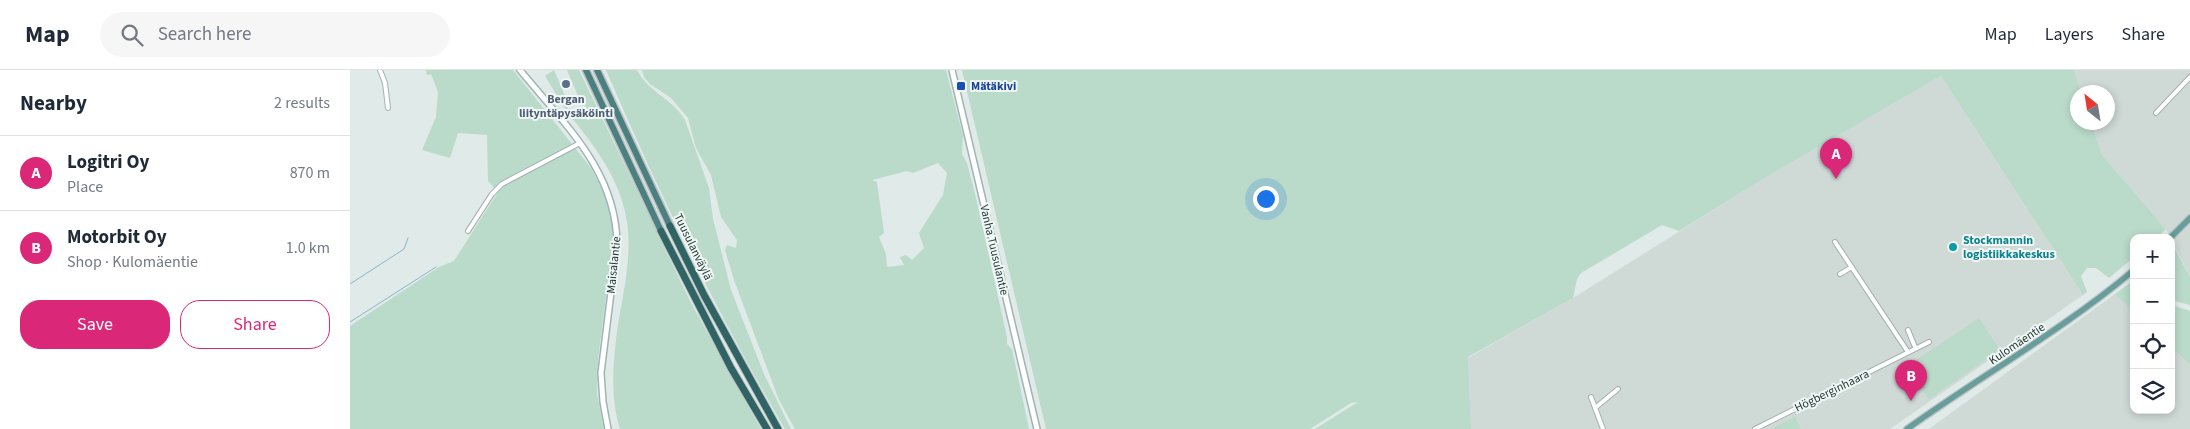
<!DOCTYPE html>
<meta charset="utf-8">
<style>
:root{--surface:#fff;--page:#f6f6f7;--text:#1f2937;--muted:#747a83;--line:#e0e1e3;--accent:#db2777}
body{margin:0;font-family:"Source Sans 3",sans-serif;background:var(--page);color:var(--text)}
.controls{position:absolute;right:15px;bottom:15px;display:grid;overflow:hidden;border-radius:10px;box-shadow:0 2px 8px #0003}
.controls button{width:45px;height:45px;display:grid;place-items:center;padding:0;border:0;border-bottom:1px solid var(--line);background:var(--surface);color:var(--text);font:25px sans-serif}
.compass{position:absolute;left:1720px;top:15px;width:45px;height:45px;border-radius:50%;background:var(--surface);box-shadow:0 2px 8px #0003;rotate:330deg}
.you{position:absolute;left:915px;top:128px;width:18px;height:18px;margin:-12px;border:4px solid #fff;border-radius:50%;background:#1a73e8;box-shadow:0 0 0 8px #1a73e833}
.badge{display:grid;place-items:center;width:32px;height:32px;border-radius:50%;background:var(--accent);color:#fff;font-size:16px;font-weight:700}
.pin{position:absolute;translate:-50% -41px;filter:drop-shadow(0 1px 2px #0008)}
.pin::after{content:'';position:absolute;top:26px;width:18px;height:15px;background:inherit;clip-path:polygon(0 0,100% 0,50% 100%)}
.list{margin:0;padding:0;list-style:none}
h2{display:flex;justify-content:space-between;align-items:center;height:65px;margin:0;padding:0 20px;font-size:21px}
h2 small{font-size:16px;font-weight:400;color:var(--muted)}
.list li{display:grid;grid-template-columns:32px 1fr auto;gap:15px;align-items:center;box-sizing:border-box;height:75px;padding:0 20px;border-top:1px solid var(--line)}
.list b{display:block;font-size:19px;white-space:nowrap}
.list p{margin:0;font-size:16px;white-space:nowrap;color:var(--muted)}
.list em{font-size:16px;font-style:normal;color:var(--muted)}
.actions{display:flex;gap:10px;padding:15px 20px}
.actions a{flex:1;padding:11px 0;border:1px solid var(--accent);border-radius:20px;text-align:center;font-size:18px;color:var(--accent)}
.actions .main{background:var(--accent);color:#fff}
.icon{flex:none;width:28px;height:28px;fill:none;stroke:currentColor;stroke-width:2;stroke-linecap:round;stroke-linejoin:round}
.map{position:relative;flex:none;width:1840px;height:359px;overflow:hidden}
header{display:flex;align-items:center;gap:30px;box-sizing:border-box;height:70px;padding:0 25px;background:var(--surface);border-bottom:1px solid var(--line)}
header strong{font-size:24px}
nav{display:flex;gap:28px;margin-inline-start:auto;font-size:18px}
.search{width:350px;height:45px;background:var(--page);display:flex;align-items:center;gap:12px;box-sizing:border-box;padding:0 18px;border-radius:28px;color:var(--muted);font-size:19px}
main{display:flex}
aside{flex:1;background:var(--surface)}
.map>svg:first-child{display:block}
</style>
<header>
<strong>Map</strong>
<div class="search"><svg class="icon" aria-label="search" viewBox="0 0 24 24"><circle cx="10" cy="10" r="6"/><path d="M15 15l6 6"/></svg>Search here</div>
<nav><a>Map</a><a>Layers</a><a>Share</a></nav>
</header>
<main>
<aside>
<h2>Nearby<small>2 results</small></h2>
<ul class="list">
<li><span class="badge">A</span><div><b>Logitri Oy</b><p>Place</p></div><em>870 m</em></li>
<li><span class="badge">B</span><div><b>Motorbit Oy</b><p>Shop · Kulomäentie</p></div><em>1.0 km</em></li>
</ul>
<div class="actions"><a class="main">Save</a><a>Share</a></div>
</aside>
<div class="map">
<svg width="1840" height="359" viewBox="0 0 1840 359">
<rect width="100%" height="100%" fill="#e0eae8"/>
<path fill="#cfdad7" d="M1724,0H1840V207L1816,159L1752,85L1741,53L1758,52V22H1731Z
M1591,6L1733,225L1540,359H1121L1118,288L1223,228L1418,106Z
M1765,224L1784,242V340H1821V277L1840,295V359H1579Z"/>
<path fill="#badaca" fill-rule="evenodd" d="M76,0H163L241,98L255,125L262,148L263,174L248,289L247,324L254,359H0V256L89,197L104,191L148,122L138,111L137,65L108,63L100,88L72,80L86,47L88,22L81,4L77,5Z
M204,0L218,33V37L216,40L195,6Z
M217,0H229L341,233L411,359H270C260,327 263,294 267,261C272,229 281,193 278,160C274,115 248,80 221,47L222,43C229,43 232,49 239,50L242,45L229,28Z
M256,0H287C298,22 323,29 335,50L359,118L363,149L381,220L414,304L441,359H435C367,243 309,123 256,0Z
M292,0H596L613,66L612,84L617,93L626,128L657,267V274L662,279L679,359H445L429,330L384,210L375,180L377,175L386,178L387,170L371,147L361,105L346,78L338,48L321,28L300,14L294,7ZM588,93L597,103L593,125L569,163L574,178L562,190L556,185L550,187L554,195L537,197L536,184L529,167L534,163L527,112L522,110L557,101L563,103Z
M612,0H1724L1731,22H1728V52L1741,53L1752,85L1816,159L1806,168H1784V187L1759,208L1746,198H1737L1731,206L1737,222L1733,225L1591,6L1418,106L1329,161L1312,155L1231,203L1227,209L1223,228L1118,287L1121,359H965L1008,332L1001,333L960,359H696Z
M1823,175L1840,207V235L1821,230Z
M1784,210V242L1765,224Z
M1821,235L1840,241V295L1821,277Z
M1629,248L1650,280L1579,329L1556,297Z
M1445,347L1451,359H1421Z"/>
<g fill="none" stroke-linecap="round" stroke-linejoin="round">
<path stroke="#8bb4cc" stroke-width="1" d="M0,214L54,179L58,168
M0,252L86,197"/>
<defs>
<path id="minor" d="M30,0L35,13L38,38
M1806,43L1840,7
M118,161L142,124L152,114L230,73
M1485,172L1558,282
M1490,204L1502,197
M1558,260L1565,277
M1241,327L1253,359
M1245,338L1268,319
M1405,359L1579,272"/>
<path id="secondary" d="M170,0C214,54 266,100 267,174L251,303L253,332L258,359
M602,0L687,359"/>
<path id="primary" d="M1820,168L1840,148
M1557,359C1632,305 1713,260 1784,200"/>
<path id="trunk" d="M236,0L311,161
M247,0L320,156"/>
<path id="motorway" d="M320,156L354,225L428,359
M311,161L381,298L417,359"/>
</defs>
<use href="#minor" stroke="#a3b1b0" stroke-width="6"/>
<use href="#secondary" stroke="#a0b5b2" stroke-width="8"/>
<use href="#primary" stroke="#bdc4c3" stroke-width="8"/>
<use href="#trunk" stroke="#bdc4c3" stroke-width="9"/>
<use href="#motorway" stroke="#bdc4c3" stroke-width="9"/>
<use href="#minor" stroke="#fff" stroke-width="4"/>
<use href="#secondary" stroke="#fff" stroke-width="5"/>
<use href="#primary" stroke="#679d9b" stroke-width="5.5"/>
<use href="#trunk" stroke="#4c8080" stroke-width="6"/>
<use href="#motorway" stroke="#306364" stroke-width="7"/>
</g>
<circle fill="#5c6f8a" stroke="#f0f7f5" stroke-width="2" cx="216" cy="14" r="5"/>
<rect fill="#1a4fb4" stroke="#f0f7f5" stroke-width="2" x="606" y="11" width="10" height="10" rx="2.5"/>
<circle fill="#0f9aa8" stroke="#f0f7f5" stroke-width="2" cx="1603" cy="177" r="5"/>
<g text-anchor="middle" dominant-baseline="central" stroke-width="4" stroke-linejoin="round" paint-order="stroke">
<g font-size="12" font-weight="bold" fill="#164399" stroke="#f0f7f5" text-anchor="start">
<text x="621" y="16">Mätäkivi</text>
</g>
<g font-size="12" font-weight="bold" fill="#4e5e75" stroke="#f0f7f5">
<text x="216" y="29">Bergan<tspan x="216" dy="14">liityntäpysäköinti</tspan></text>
</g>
<g font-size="12" font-weight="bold" fill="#0d838f" stroke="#f0f7f5" text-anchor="start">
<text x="1613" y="170">Stockmannin<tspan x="1613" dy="14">logistiikkakeskus</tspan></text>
</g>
<g font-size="12" fill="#223938" stroke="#f0f7f5">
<text transform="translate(343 177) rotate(64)">Tuusulanväylä</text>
<text transform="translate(644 180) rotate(77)">Vanha Tuusulantie</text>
<text transform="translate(264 195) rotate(-84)">Maisalantie</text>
<text transform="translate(1667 274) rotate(-34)">Kulomäentie</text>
<text transform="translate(1482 321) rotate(-26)">Högberginhaara</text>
</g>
</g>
</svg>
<div class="controls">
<button>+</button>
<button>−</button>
<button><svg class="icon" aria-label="locate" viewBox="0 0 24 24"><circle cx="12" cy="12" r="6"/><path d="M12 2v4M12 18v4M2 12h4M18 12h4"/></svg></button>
<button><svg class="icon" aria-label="layers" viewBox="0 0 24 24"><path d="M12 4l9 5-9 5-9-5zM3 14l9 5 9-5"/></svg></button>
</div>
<svg class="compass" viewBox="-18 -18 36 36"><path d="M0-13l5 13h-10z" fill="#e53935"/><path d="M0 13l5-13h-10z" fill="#747a83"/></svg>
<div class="you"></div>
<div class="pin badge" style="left:1486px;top:109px">A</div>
<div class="pin badge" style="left:1561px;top:331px">B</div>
</div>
</main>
